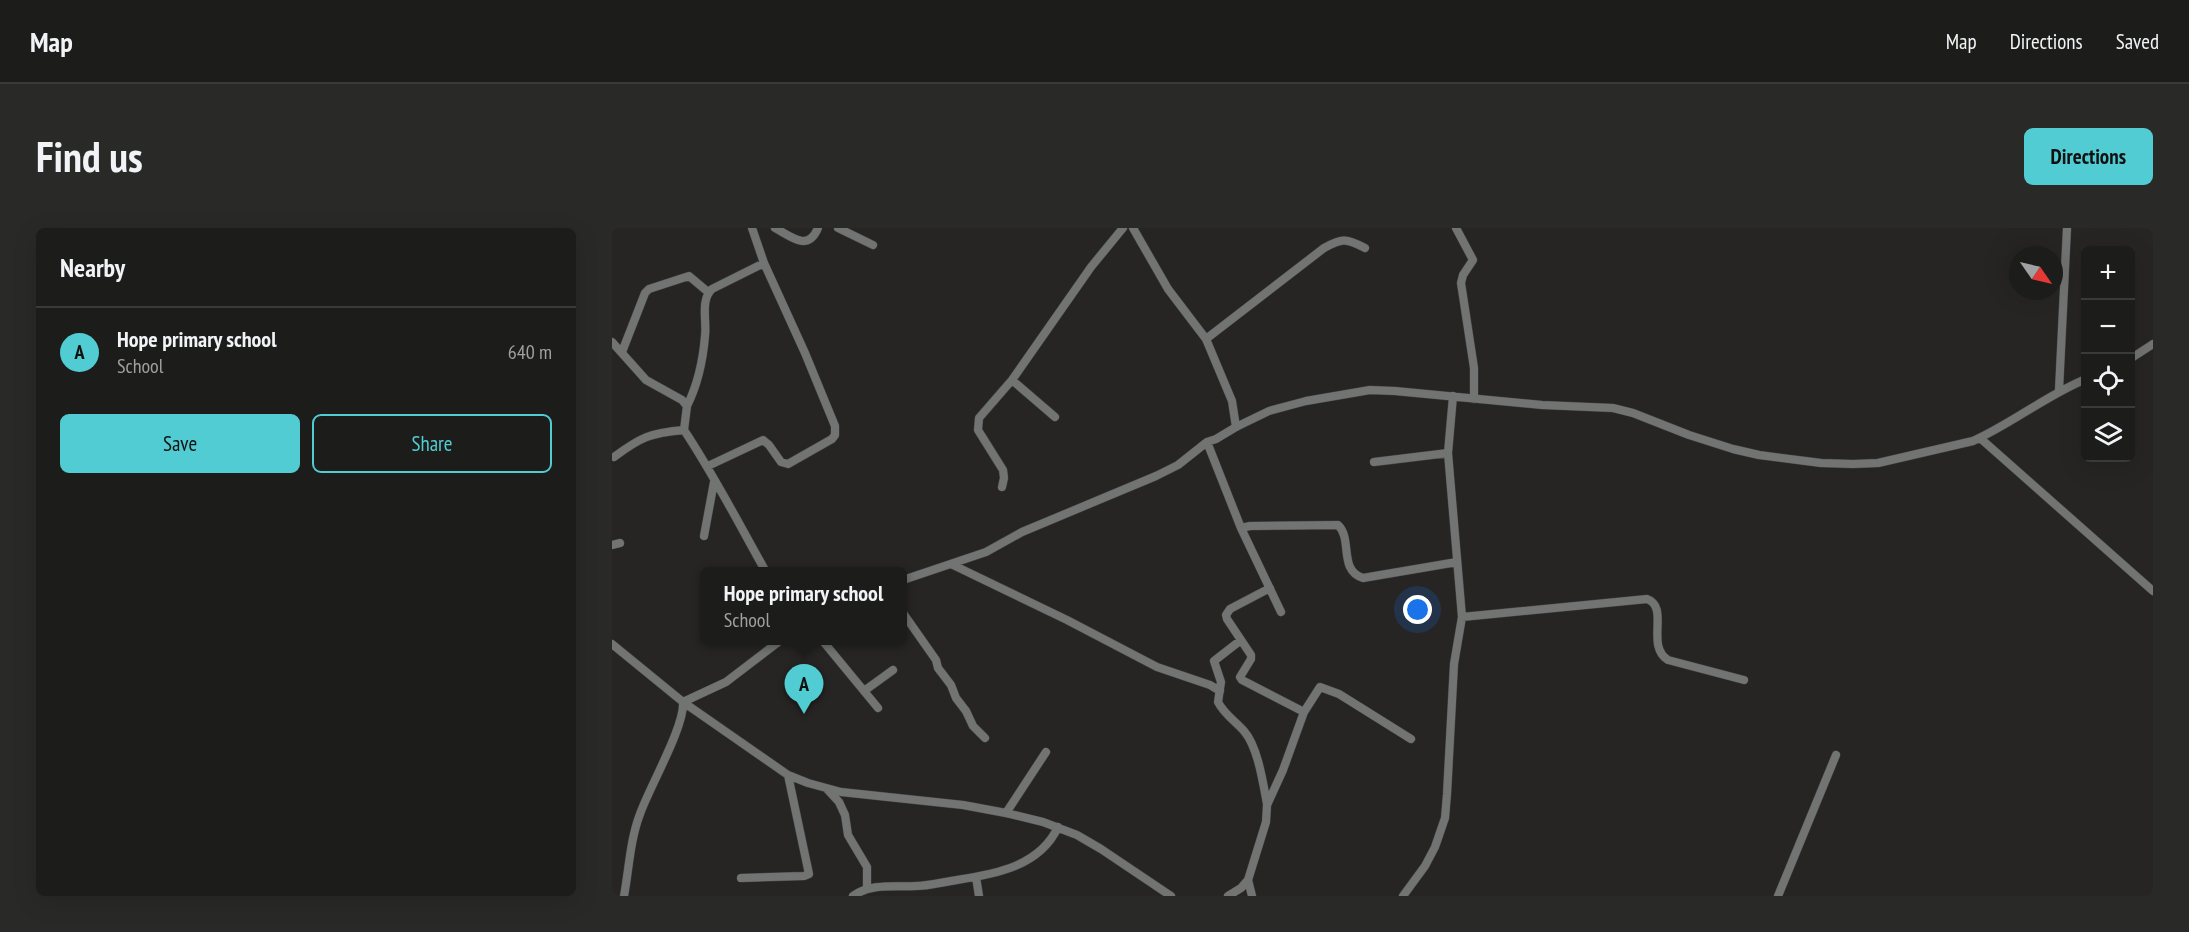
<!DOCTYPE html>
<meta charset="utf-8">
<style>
:root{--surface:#1c1c1a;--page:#292927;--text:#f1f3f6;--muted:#a0a1a2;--line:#3a3a39;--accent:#51ccd3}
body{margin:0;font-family:"PT Sans Narrow",sans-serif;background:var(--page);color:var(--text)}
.controls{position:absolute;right:18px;top:18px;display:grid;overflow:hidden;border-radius:9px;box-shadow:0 6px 24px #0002}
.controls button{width:54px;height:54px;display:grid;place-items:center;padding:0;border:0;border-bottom:2px solid var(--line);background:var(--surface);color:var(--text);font:30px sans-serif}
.compass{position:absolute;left:1397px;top:18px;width:54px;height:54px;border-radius:50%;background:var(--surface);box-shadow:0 6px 24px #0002;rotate:124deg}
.you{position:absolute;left:806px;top:382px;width:21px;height:21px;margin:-15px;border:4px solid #fff;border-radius:50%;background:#1a73e8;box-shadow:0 0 0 9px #1a73e833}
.badge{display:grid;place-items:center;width:39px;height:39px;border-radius:50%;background:var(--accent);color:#111;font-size:20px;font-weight:700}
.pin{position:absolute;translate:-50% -50px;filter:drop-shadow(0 2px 3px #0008)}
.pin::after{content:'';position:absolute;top:32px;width:21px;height:18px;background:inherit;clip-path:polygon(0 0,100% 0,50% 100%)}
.popup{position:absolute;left:88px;top:339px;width:207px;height:78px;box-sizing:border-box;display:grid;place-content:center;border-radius:9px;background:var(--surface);filter:drop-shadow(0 2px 4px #0005);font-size:20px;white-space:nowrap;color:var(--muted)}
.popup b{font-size:22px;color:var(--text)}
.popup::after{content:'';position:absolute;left:50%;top:100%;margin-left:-12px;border:12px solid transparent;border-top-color:var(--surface)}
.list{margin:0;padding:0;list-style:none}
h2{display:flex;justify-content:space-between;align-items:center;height:78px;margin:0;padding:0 24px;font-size:26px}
h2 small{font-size:20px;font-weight:400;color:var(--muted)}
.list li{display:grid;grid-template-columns:39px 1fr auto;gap:18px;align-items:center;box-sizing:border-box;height:90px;padding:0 24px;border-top:2px solid var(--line)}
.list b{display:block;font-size:22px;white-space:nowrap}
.list p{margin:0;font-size:20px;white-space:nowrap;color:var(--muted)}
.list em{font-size:20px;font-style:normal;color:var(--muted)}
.actions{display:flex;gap:12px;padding:18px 24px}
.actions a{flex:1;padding:14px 0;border:2px solid var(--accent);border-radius:9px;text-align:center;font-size:21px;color:var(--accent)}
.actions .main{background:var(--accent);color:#111}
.icon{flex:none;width:33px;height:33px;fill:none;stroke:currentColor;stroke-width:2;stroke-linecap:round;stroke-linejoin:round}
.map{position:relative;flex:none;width:1541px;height:668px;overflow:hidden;border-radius:9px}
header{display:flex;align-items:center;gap:36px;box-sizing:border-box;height:84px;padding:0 30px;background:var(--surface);border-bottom:2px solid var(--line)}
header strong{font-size:28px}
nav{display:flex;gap:33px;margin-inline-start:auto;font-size:21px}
.intro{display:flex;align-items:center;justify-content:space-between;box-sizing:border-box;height:144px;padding:0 36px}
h1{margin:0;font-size:42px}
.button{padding:15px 27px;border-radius:9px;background:var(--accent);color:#111;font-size:21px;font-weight:700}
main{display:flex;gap:36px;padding:0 36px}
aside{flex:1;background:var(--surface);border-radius:9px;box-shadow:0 6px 24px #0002}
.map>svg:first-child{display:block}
</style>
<header>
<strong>Map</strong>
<nav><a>Map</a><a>Directions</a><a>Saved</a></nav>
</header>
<div class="intro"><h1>Find us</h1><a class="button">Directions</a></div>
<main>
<aside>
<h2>Nearby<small></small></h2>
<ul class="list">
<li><span class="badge">A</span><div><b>Hope primary school</b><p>School</p></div><em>640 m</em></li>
</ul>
<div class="actions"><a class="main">Save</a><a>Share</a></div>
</aside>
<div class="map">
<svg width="1541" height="668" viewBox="0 0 1541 668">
<rect width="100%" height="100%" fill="#262523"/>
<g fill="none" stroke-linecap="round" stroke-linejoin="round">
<defs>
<path id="minor" d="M163,0C180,9 196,24 206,0
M226,0L261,17
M521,0L556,61L594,111L620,173L624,199
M844,0L861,32L851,47L849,55L862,140V171
M594,111L712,20C730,10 734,10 753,20
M0,114L34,152L70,172L75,178L72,202C102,247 127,296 154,344
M10,124L33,65L37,61L77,48L96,64
M1518,131L1541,116
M400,152L443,189
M1447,162L1455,0
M75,178C86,156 91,132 93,108C95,93 88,72 100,61L152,35
M1368,210L1541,363
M595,214L629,300L638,298L726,297C741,311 726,342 751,350L845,334
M2,229C29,209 38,205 72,202
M762,234L836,225
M96,238L151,212L157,217L169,234L176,236L220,211L223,207V198L193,125L152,35L140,0
M390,259L392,250L391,242L366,202L367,190L400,152L479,39L511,0
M629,300L669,384
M92,308L102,254
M0,317L8,315
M341,337L455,392L545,439L598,457L608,463
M291,352L374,324L410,304L544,248L566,237L595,214L604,211L624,199L657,183L694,173L758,162L783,163L930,177L1001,180L1021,185L1077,207L1121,221L1147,227L1209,235L1241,236L1266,235L1361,213C1401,195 1433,168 1474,151
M658,360L618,381L614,387L615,391L639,427V431L628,449L630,452L692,484
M291,385L324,432L326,440L339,457L344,470L354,483L361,498L373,510
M850,389L1035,371C1058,379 1033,418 1056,432L1132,452
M210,412L266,480
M629,412L602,433L609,454L606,474C612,486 623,493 632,503C646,519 651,555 655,576
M0,416L71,474L176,547L196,555L229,564L351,577L394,585L431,594L465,607L489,621L559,668
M252,463L281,442
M215,561L227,574L233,587L236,607L255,639V660
M394,585L434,524
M364,649L367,668
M129,650L192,648L197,646L176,547
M636,652L640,668
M12,668C17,641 18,612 28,586C37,560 73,498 71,474L114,454L169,412
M241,668C259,655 282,659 304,658C317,658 331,654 345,652C384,646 428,638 446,599
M616,668L629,660L636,652L654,594L655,577L671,542L692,484L708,459L727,466L799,511
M791,668L813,638L823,619L833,590L835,566L842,436L850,389L836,225L841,168
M1166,668L1224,527"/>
</defs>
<use href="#minor" stroke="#434240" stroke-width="9"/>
<use href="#minor" stroke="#727474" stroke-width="8"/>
</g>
</svg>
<div class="controls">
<button>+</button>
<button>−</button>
<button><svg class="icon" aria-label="locate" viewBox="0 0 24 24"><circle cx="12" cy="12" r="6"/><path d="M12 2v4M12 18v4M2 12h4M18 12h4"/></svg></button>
<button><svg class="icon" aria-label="layers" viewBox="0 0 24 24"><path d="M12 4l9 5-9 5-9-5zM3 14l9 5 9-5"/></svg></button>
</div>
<svg class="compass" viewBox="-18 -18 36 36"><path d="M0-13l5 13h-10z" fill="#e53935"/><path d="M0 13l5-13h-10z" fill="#a0a1a2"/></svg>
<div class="you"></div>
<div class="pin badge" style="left:192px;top:486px">A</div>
<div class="popup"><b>Hope primary school</b>School</div>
</div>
</main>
